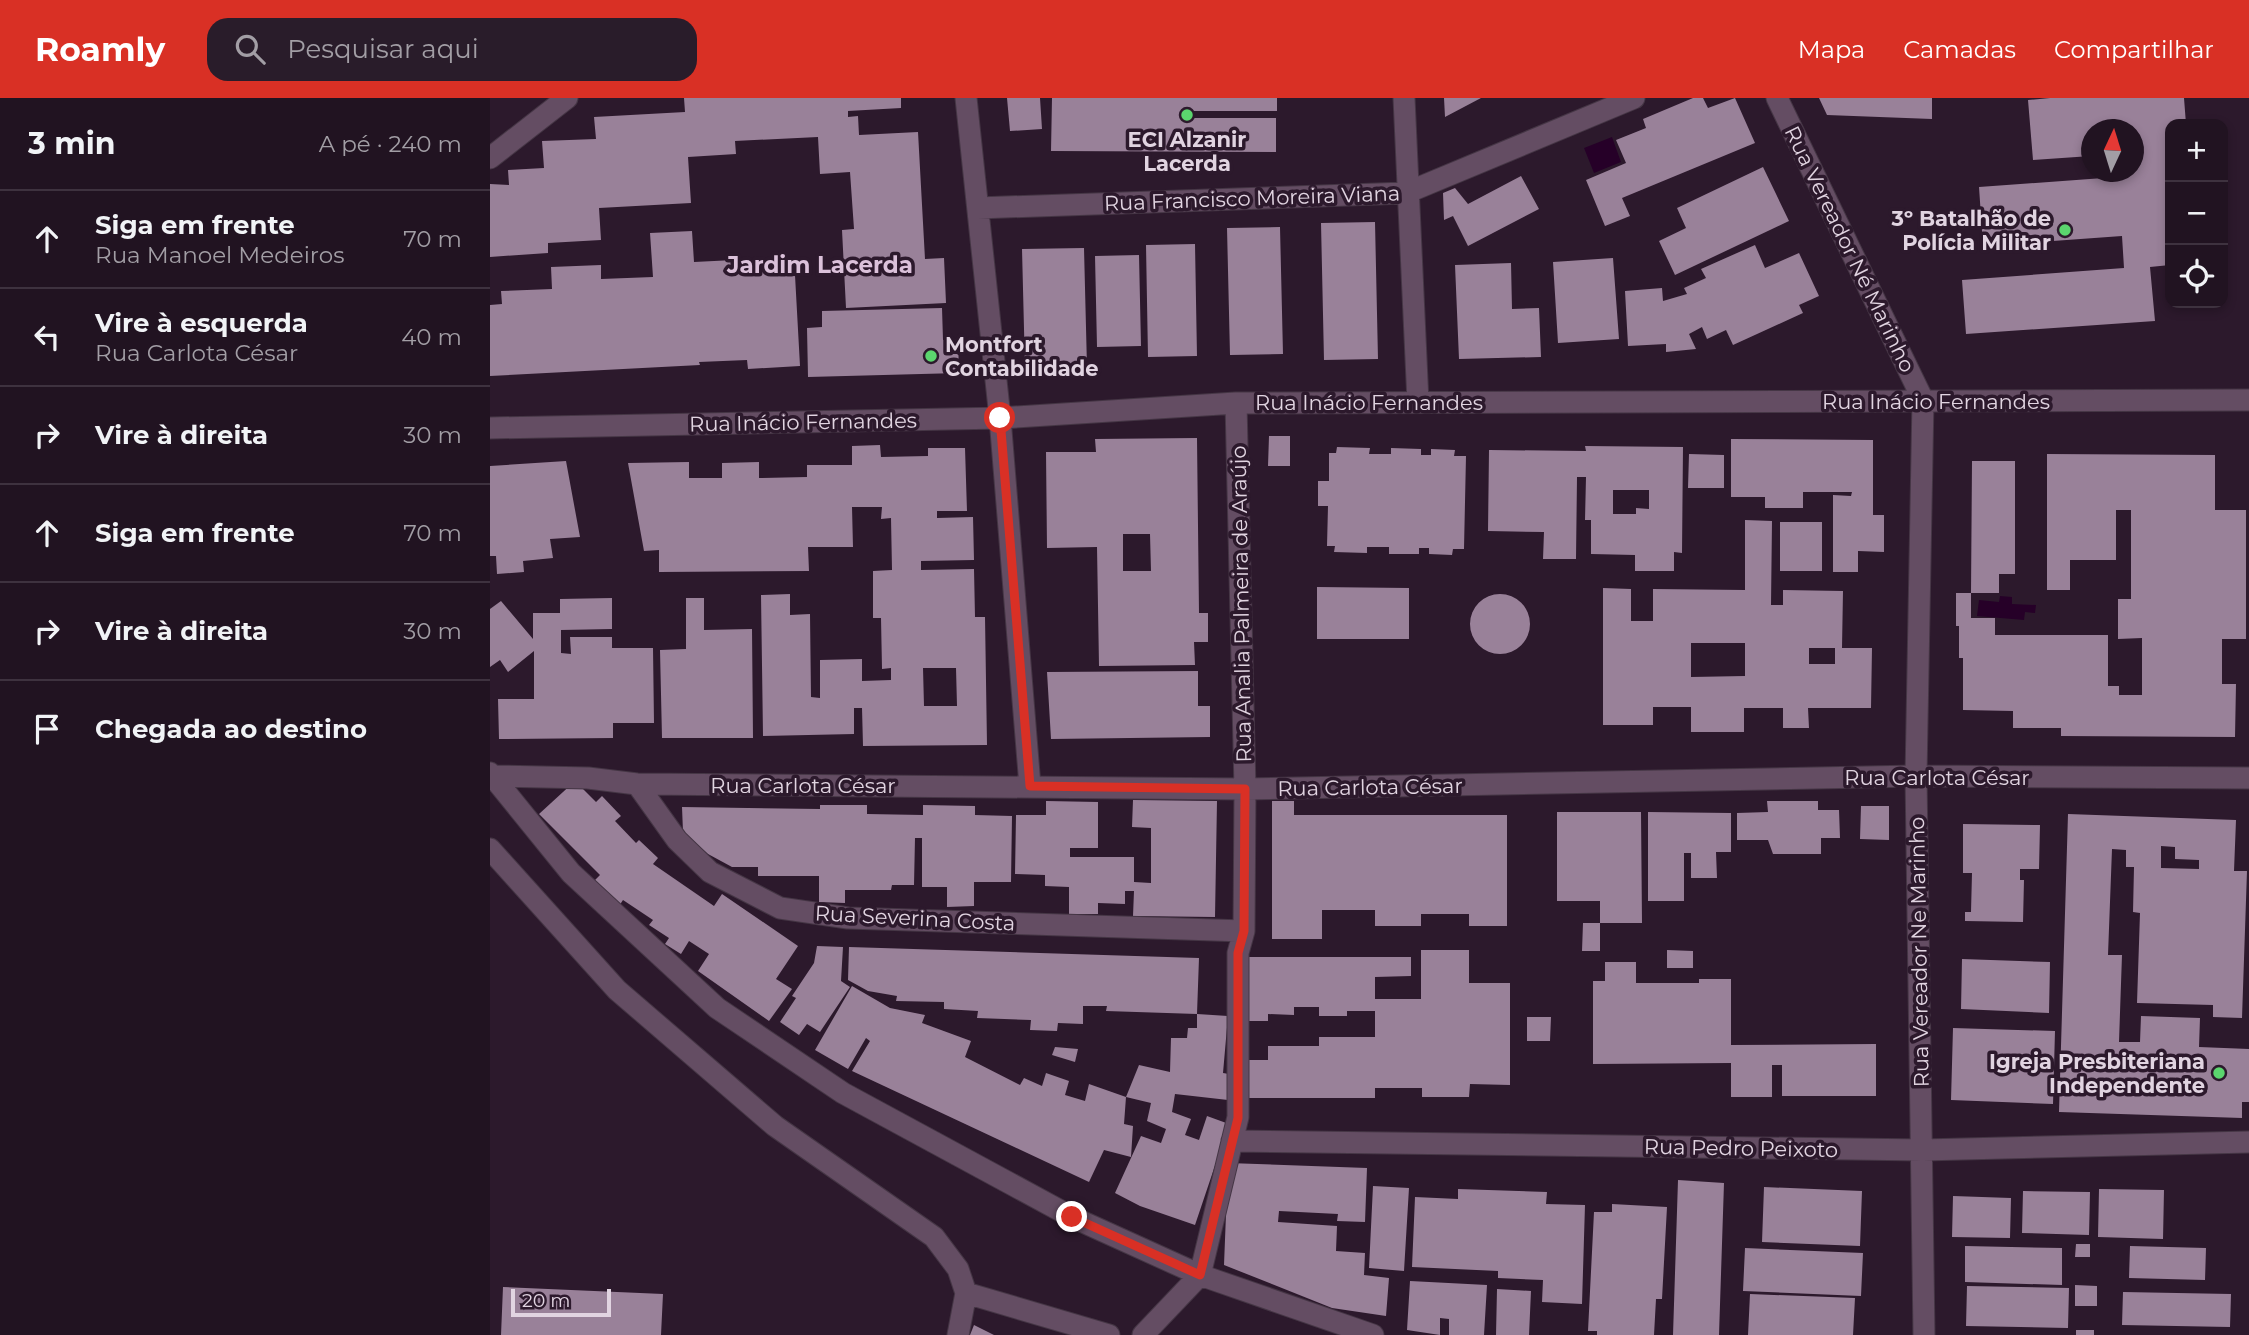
<!DOCTYPE html>
<html lang="pt">
<meta charset="utf-8">
<style>
:root{--surface:#211321;--page:#291c2a;--text:#f1f3f6;--muted:#a29ea5;--line:#3e323f;--accent:#d93025}
body{margin:0;font-family:Montserrat,sans-serif;background:var(--page);color:var(--text)}
.controls{position:absolute;right:21px;top:21px;display:grid;overflow:hidden;border-radius:14px;box-shadow:0 4px 10px #0003}
.controls button{width:63px;height:63px;display:grid;place-items:center;padding:0;border:0;border-bottom:2px solid var(--line);background:var(--surface);color:var(--text);font:35px sans-serif}
.compass{position:absolute;left:1591px;top:21px;width:63px;height:63px;border-radius:50%;background:var(--surface);box-shadow:0 4px 10px #0003;rotate:4deg}
.scale{position:absolute;left:21px;bottom:18px;width:100px;box-sizing:border-box;padding-left:7px;border:4px solid #e1d4e1;border-top:0;font-size:19px;line-height:24px;white-space:nowrap;color:#e1d4e1;-webkit-text-stroke:5px #2c192c;paint-order:stroke}
.stop{position:absolute;width:21px;height:21px;margin:-16px;border:5px solid #d93025;border-radius:50%;background:#fff}
.stop.end{background:#d93025;border-color:#fff;box-shadow:0 2px 7px #0008}
.list{margin:0;padding:0;list-style:none}
h2{display:flex;justify-content:space-between;align-items:center;height:91px;margin:0;padding:0 28px;font-size:30px}
h2 small{font-size:23px;font-weight:400;color:var(--muted)}
.list li{display:grid;grid-template-columns:46px 1fr auto;gap:21px;align-items:center;box-sizing:border-box;height:98px;padding:0 28px;border-top:2px solid var(--line)}
.list b{display:block;font-size:26px;white-space:nowrap}
.list p{margin:0;font-size:23px;white-space:nowrap;color:var(--muted)}
.list em{font-size:23px;font-style:normal;color:var(--muted)}
.icon{flex:none;width:38px;height:38px;fill:none;stroke:currentColor;stroke-width:2;stroke-linecap:round;stroke-linejoin:round}
.map{position:relative;flex:none;width:1759px;height:1237px;overflow:hidden}
header{display:flex;align-items:center;gap:42px;box-sizing:border-box;height:98px;padding:0 35px;background:var(--accent);color:#fff}
header strong{font-size:33px}
nav{display:flex;gap:38px;margin-inline-start:auto;font-size:24px}
.search{width:490px;height:63px;background:var(--page);display:flex;align-items:center;gap:18px;box-sizing:border-box;padding:0 24px;border-radius:21px;color:var(--muted);font-size:26px}
main{display:flex}
aside{flex:1;background:var(--surface)}
.map>svg:first-child{display:block}
</style>
<header>
<strong>Roamly</strong>
<div class="search"><svg class="icon" aria-label="search" viewBox="0 0 24 24"><circle cx="10" cy="10" r="6"/><path d="M15 15l6 6"/></svg>Pesquisar aqui</div>
<nav><a>Mapa</a><a>Camadas</a><a>Compartilhar</a></nav>
</header>
<main>
<aside>
<h2>3 min<small>A pé · 240 m</small></h2>
<ul class="list">
<li><svg class="icon" aria-label="ahead" viewBox="0 0 24 24"><path d="M12 20V5M6 11l6-6 6 6"/></svg><div><b>Siga em frente</b><p>Rua Manoel Medeiros</p></div><em>70 m</em></li>
<li><svg class="icon" aria-label="left" viewBox="0 0 24 24"><path d="M17 20v-9H6M10 6l-5 5 5 5"/></svg><div><b>Vire à esquerda</b><p>Rua Carlota César</p></div><em>40 m</em></li>
<li><svg class="icon" aria-label="right" viewBox="0 0 24 24"><path d="M7 20v-9h11M14 6l5 5-5 5"/></svg><div><b>Vire à direita</b></div><em>30 m</em></li>
<li><svg class="icon" aria-label="ahead" viewBox="0 0 24 24"><path d="M12 20V5M6 11l6-6 6 6"/></svg><div><b>Siga em frente</b></div><em>70 m</em></li>
<li><svg class="icon" aria-label="right" viewBox="0 0 24 24"><path d="M7 20v-9h11M14 6l5 5-5 5"/></svg><div><b>Vire à direita</b></div><em>30 m</em></li>
<li><svg class="icon" aria-label="arrive" viewBox="0 0 24 24"><path d="M6 21V4h12l-3 4 3 4H6"/></svg><div><b>Chegada ao destino</b></div></li>
</ul>
</aside>
<div class="map">
<svg width="1759" height="1237" viewBox="0 0 1759 1237">
<rect width="100%" height="100%" fill="#2c192c"/>
<path fill="#260028" d="M1122,39L1131,64L1104,75L1094,50Z
M1510,498L1522,499V506L1546,507L1545,515L1535,514L1534,522L1487,518L1489,502L1509,504Z"/>
<path fill="#998199" fill-rule="evenodd" d="M194,0H411V10L358,13V19L368,18L369,37L428,34L435,161L454,160L456,205L356,210L352,132L364,131L360,74L330,76L328,39L245,43L246,56L198,59L201,105L109,110L111,142L58,145V155L0,159V86L19,87L18,72L54,70L52,43L106,41L104,19L195,14Z
M517,0H550L552,31L520,33Z
M562,0H787V13H690V20H786V54L561,53Z
M954,0H991L955,19Z
M1203,0H1213L1218,10L1245,0L1265,45L1132,100L1140,118L1115,128L1096,82L1136,65L1126,42L1156,30L1153,21Z
M1329,0H1442V21L1337,17Z
M1560,0H1694L1696,26H1680V52H1675L1680,167L1660,169L1665,223L1476,236L1472,182L1634,170L1632,138L1493,148L1489,89L1627,79V74H1644V32H1601V58L1543,62L1538,2Z
M1273,69L1299,123L1185,177L1169,143L1196,130L1187,110Z
M1031,78L1049,111L978,148L963,118L954,122L953,95L965,90L978,106Z
M885,124L888,261L834,262L831,125Z
M790,129L793,256L740,257L737,130Z
M202,133L204,164L304,159L310,268L258,271L257,262L209,264L210,267L0,278V207L12,206L11,193L62,191L61,169L111,167V181L163,179L160,135Z
M705,146L707,258L658,259L656,147Z
M1265,147L1275,170L1309,155L1329,198L1309,207L1313,215L1243,247L1236,232L1217,241L1212,229L1199,236L1206,251L1176,254V246L1138,248L1135,193L1172,190L1173,203L1197,196L1194,190L1216,180L1211,171Z
M594,150L597,269L535,271L532,151Z
M649,157L651,248L607,249L605,158Z
M1123,160L1129,241L1068,245L1063,164Z
M1021,165L1022,211L1049,210L1051,259L969,261L965,167Z
M452,210L453,242L468,241L469,275L318,279L317,230L332,229V213Z
M779,338H800V368H778Z
M707,340L709,515H718V544H704L705,567L609,568L607,449L557,450L556,354H606L605,341ZM633,436H660L661,473H633Z
M1241,341L1383,342V417H1394V454L1368,453V474H1343V397L1361,398L1362,394H1313V410H1275V399H1241Z
M390,347L391,359L438,358V350H475L477,413H447V420L483,419L484,462L431,463V472L484,471L485,519H495L497,647L373,648L372,610H364V636L273,638L271,497L300,496V517L320,516L321,599L330,600V562L372,561V583L401,582V570L392,571L391,520H383V473L402,472L401,420L391,421L392,409H362L363,449H318L319,473L169,474V452L154,453L138,365L199,364V380H232V365L269,364V380L317,379V367H362V348ZM433,570H466L467,608H434Z
M1095,348L1193,349L1192,455L1184,454V473H1145V457L1101,456V422H1095L1096,379H1087L1086,461H1053L1054,434L998,433L999,352L1096,353ZM1123,392H1159V411L1146,410V416H1123Z
M847,349L880,350L879,356H901V350L931,351V357H941V351L965,352L964,358H976L974,451H963L962,457L939,456V450H929V456H899V449H877V455L844,454L845,448H837L838,408H828V383H839V355H846Z
M1199,356L1234,357V390H1198Z
M1557,356L1725,357V412H1756V541H1732V586H1746L1745,639L1571,638V630H1523V613L1473,612V560H1469V528H1466V495H1481V520H1505V537H1618V588H1629V597H1652V540L1628,541V501H1641V412H1626V462H1580V492H1557Z
M76,363L90,439L60,441L63,460L33,463L34,474L7,476L6,458H0V368Z
M1482,363H1525V476H1509V495H1481Z
M1255,422L1282,423L1281,507H1293V492L1353,493L1352,550H1382L1381,610H1318L1319,630H1293V610H1254V634H1201V609H1163V627H1113V490L1141,491V523H1163V491L1255,492ZM1201,545H1255V578L1201,579ZM1319,550H1345V566H1319Z
M1290,424H1332V473H1290Z
M827,489L919,490V541H827Z
M980 526a30 30 0 1 1 60 0a30 30 0 1 1-60 0Z
M122,500V531L71,532V555L81,556L80,539H122V550H163L164,625H123V640L9,641L8,601H44V553L18,574L10,562L0,569V511L11,503L43,541V515H70V501Z
M196,500H214V532L262,531L263,640H172L170,552L196,551Z
M708,573V608H720V639L561,641L557,574Z
M85,683L106,704L112,698L131,718L125,723L146,745L149,742L168,760L163,766L224,808L232,796L308,848L286,881L302,891L279,923L208,873L219,856L199,843L191,856L175,846L179,840L159,827L163,822L133,802L129,808L105,782L110,777L49,716Z
M643,702L727,703L725,819L643,818L644,793H635V806L608,805V816H579V789L555,788V777L525,776L526,717H556V703L608,704V750H580V759H644V784L661,785V730L642,729Z
M782,703H804V717H1017V828H979V816H931V828H885V812H832V841H782Z
M1277,703H1328V712H1349L1350,740H1331V756H1283L1278,742H1247V715L1278,714Z
M330,707H377V716L433,717V707L485,708V717L522,718L521,784H484V808L457,809V789H432V740H425L424,787H402L401,792H355V805L329,804V778H268V769H242L218,756L193,734L192,709L330,711Z
M1371,708H1399V742L1370,741Z
M1067,714H1151L1152,825H1110V853H1092L1093,825H1110V803H1067Z
M1158,714L1241,715V754H1226L1227,780H1201V755H1194V803H1158Z
M1578,716L1746,722L1744,773H1757L1752,920L1723,919V907L1647,905L1650,815L1643,814L1644,769H1636V752L1622,751L1618,857H1632L1629,944H1650L1651,918L1710,920L1709,949L1759,951V1004H1752V1020L1569,1014ZM1671,748L1685,749V761L1709,762V771L1671,770Z
M1473,726L1550,727L1549,771H1530V782H1534L1533,824L1475,823V814H1481L1482,775H1473Z
M327,848L353,849L351,883L360,889L330,934L317,926L309,937L290,924L306,900L302,898L324,865Z
M359,849L709,860L707,916L616,913L617,908H593V926L568,925L567,933L540,932L541,922L487,920L488,913L454,911V904L406,903L407,898L378,893L358,882Z
M931,852H979V885H1020V987L980,986L979,999H932V990H885V1000H751V962H778V948H829V939H885V913H857V918H829V909H804V917L778,916V923H751V859H921V878L885,879V901H931Z
M1177,852L1203,853V870H1177Z
M1472,861L1560,864L1559,915L1471,911Z
M1115,864H1146V885H1209V881H1241V947L1386,946V998H1292V967H1282V999H1241V965L1103,966V883H1115Z
M362,888L400,910L435,917L432,925L481,943L475,959L530,987L534,980L552,988L556,975L579,983L575,997L595,1003L599,986L636,999L634,1026L643,1028L641,1059L614,1052L599,1084L362,973L380,943L376,940L358,971L325,952Z
M707,916L738,918L733,975L739,976L738,1002L685,996L682,1014L701,1021L695,1037L709,1042L717,1018L739,1026L705,1127L650,1108L625,1095L651,1038L671,1045L676,1031L657,1023L661,1005L636,999L649,967L680,974L681,940H697L698,930H707Z
M1037,919H1061L1060,943H1037Z
M1463,930L1565,933L1563,1006L1461,1002Z
M565,949L588,951L585,964L562,957Z
M738,1065L877,1070L875,1124L847,1123L848,1116L789,1113L788,1124L847,1128L846,1153L875,1155L874,1177L899,1180L896,1218L842,1210L734,1167Z
M1188,1082L1234,1085L1229,1237H1183Z
M883,1088L919,1090L914,1173L879,1170Z
M1274,1089L1372,1093L1370,1148L1272,1144Z
M968,1091L1057,1094L1056,1106L1095,1107L1092,1206L1052,1204L1053,1182L1008,1180V1173L922,1169L925,1099L968,1101Z
M1609,1091L1674,1092L1673,1141L1608,1139Z
M1533,1093L1600,1094L1599,1137L1532,1135Z
M1463,1098L1521,1100L1520,1140L1462,1139Z
M1122,1106L1177,1109L1172,1201H1166L1164,1237H1107V1233H1098L1104,1114H1122Z
M1586,1146H1600V1159H1585Z
M1475,1148L1572,1150V1187L1475,1184Z
M1640,1148L1716,1150L1715,1182L1639,1180Z
M1255,1150L1373,1155L1371,1198L1253,1193Z
M920,1183L997,1187L994,1237H959V1221L950,1220V1237L917,1232Z
M1585,1187L1607,1188V1208H1585Z
M1477,1188L1579,1190L1578,1230L1476,1228Z
M13,1189L173,1196L171,1237H11Z
M1007,1191L1041,1193L1039,1237H1006Z
M1633,1194L1741,1196L1740,1229L1632,1227Z
M1260,1196L1365,1200L1363,1237H1258Z
M484,1227L504,1237H480Z
M1586,1232H1604V1237H1586Z"/>
<g fill="none" stroke-linecap="round" stroke-linejoin="round">
<defs>
<path id="minor" d="M476,0L510,320L540,688
M914,0L928,304
M1287,0L1433,302L1426,678L1434,1237
M0,60L77,0
M488,110L916,95L1144,0
M0,330L510,320L746,305L1759,302
M0,675L81,775L227,910L353,995L582,1119L710,1177L883,1237
M2,678L98,680L147,686L755,691L1426,678L1759,680
M147,686L187,742L220,774L290,810L358,820L754,833
M0,751L127,892L285,1028L444,1139L468,1171L476,1195
M742,1043L1433,1052L1759,1044
M476,1195L619,1237
M468,1237L476,1195
M653,1237L710,1177L748,1019V855L754,833L755,691L746,305"/>
</defs>
<use href="#minor" stroke="#453645" stroke-width="23"/>
<use href="#minor" stroke="#644d63" stroke-width="21"/>
</g>
<g fill="none" stroke-linecap="round" stroke-linejoin="round">
<path stroke="#d93025" stroke-width="9" d="M510,320L540,688L755,691L754,833L748,855V1020L710,1177L582,1119"/>
</g>
<g fill="#5bd56e" stroke="#2c192c" stroke-width="2.5">
<circle cx="697" cy="17" r="7"/>
<circle cx="1575" cy="132" r="7"/>
<circle cx="441" cy="258" r="7"/>
<circle cx="1729" cy="975" r="7"/>
</g>
<g text-anchor="middle" dominant-baseline="central" stroke-width="7" stroke-linejoin="round" paint-order="stroke">
<g font-size="21" font-weight="bold" fill="#e1d4e1" stroke="#2c192c" text-anchor="end">
<text x="697" y="41" text-anchor="middle">ECI Alzanir<tspan x="697" dy="24">Lacerda</tspan></text>
<text x="1561" y="120">3º Batalhão de<tspan x="1561" dy="24">Polícia Militar</tspan></text>
<text x="455" y="246" text-anchor="start">Montfort<tspan x="455" dy="24">Contabilidade</tspan></text>
<text x="1715" y="963">Igreja Presbiteriana<tspan x="1715" dy="24">Independente</tspan></text>
</g>
<g font-size="21" fill="#e1d4e1" stroke="#2c192c">
<text transform="translate(762 100) rotate(-2)">Rua Francisco Moreira Viana</text>
<text transform="translate(1360 151) rotate(64)">Rua Vereador Né Marinho</text>
<text x="1446" y="303">Rua Inácio Fernandes</text>
<text x="879" y="304">Rua Inácio Fernandes</text>
<text transform="translate(313 324) rotate(-1)">Rua Inácio Fernandes</text>
<text transform="translate(751 506) rotate(-91)">Rua Analia Palmeira de Araújo</text>
<text x="1447" y="679">Rua Carlota César</text>
<text x="313" y="687">Rua Carlota César</text>
<text transform="translate(880 689) rotate(-1)">Rua Carlota César</text>
<text transform="translate(425 820) rotate(3)">Rua Severina Costa</text>
<text transform="translate(1429 854) rotate(-91)">Rua Vereador Ne Marinho</text>
<text transform="translate(1251 1050) rotate(1)">Rua Pedro Peixoto</text>
</g>
<g font-size="23" font-weight="bold" fill="#dbc1da" stroke="#2c192c">
<text x="330" y="167">Jardim Lacerda</text>
</g>
</g>
</svg>
<div class="controls">
<button>+</button>
<button>−</button>
<button><svg class="icon" aria-label="locate" viewBox="0 0 24 24"><circle cx="12" cy="12" r="6"/><path d="M12 2v4M12 18v4M2 12h4M18 12h4"/></svg></button>
</div>
<svg class="compass" viewBox="-18 -18 36 36"><path d="M0-13l5 13h-10z" fill="#e53935"/><path d="M0 13l5-13h-10z" fill="#a29ea5"/></svg>
<div class="scale">20 m</div>
<div class="stop" style="left:510px;top:320px"></div>
<div class="stop end" style="left:582px;top:1119px"></div>
</div>
</main>
